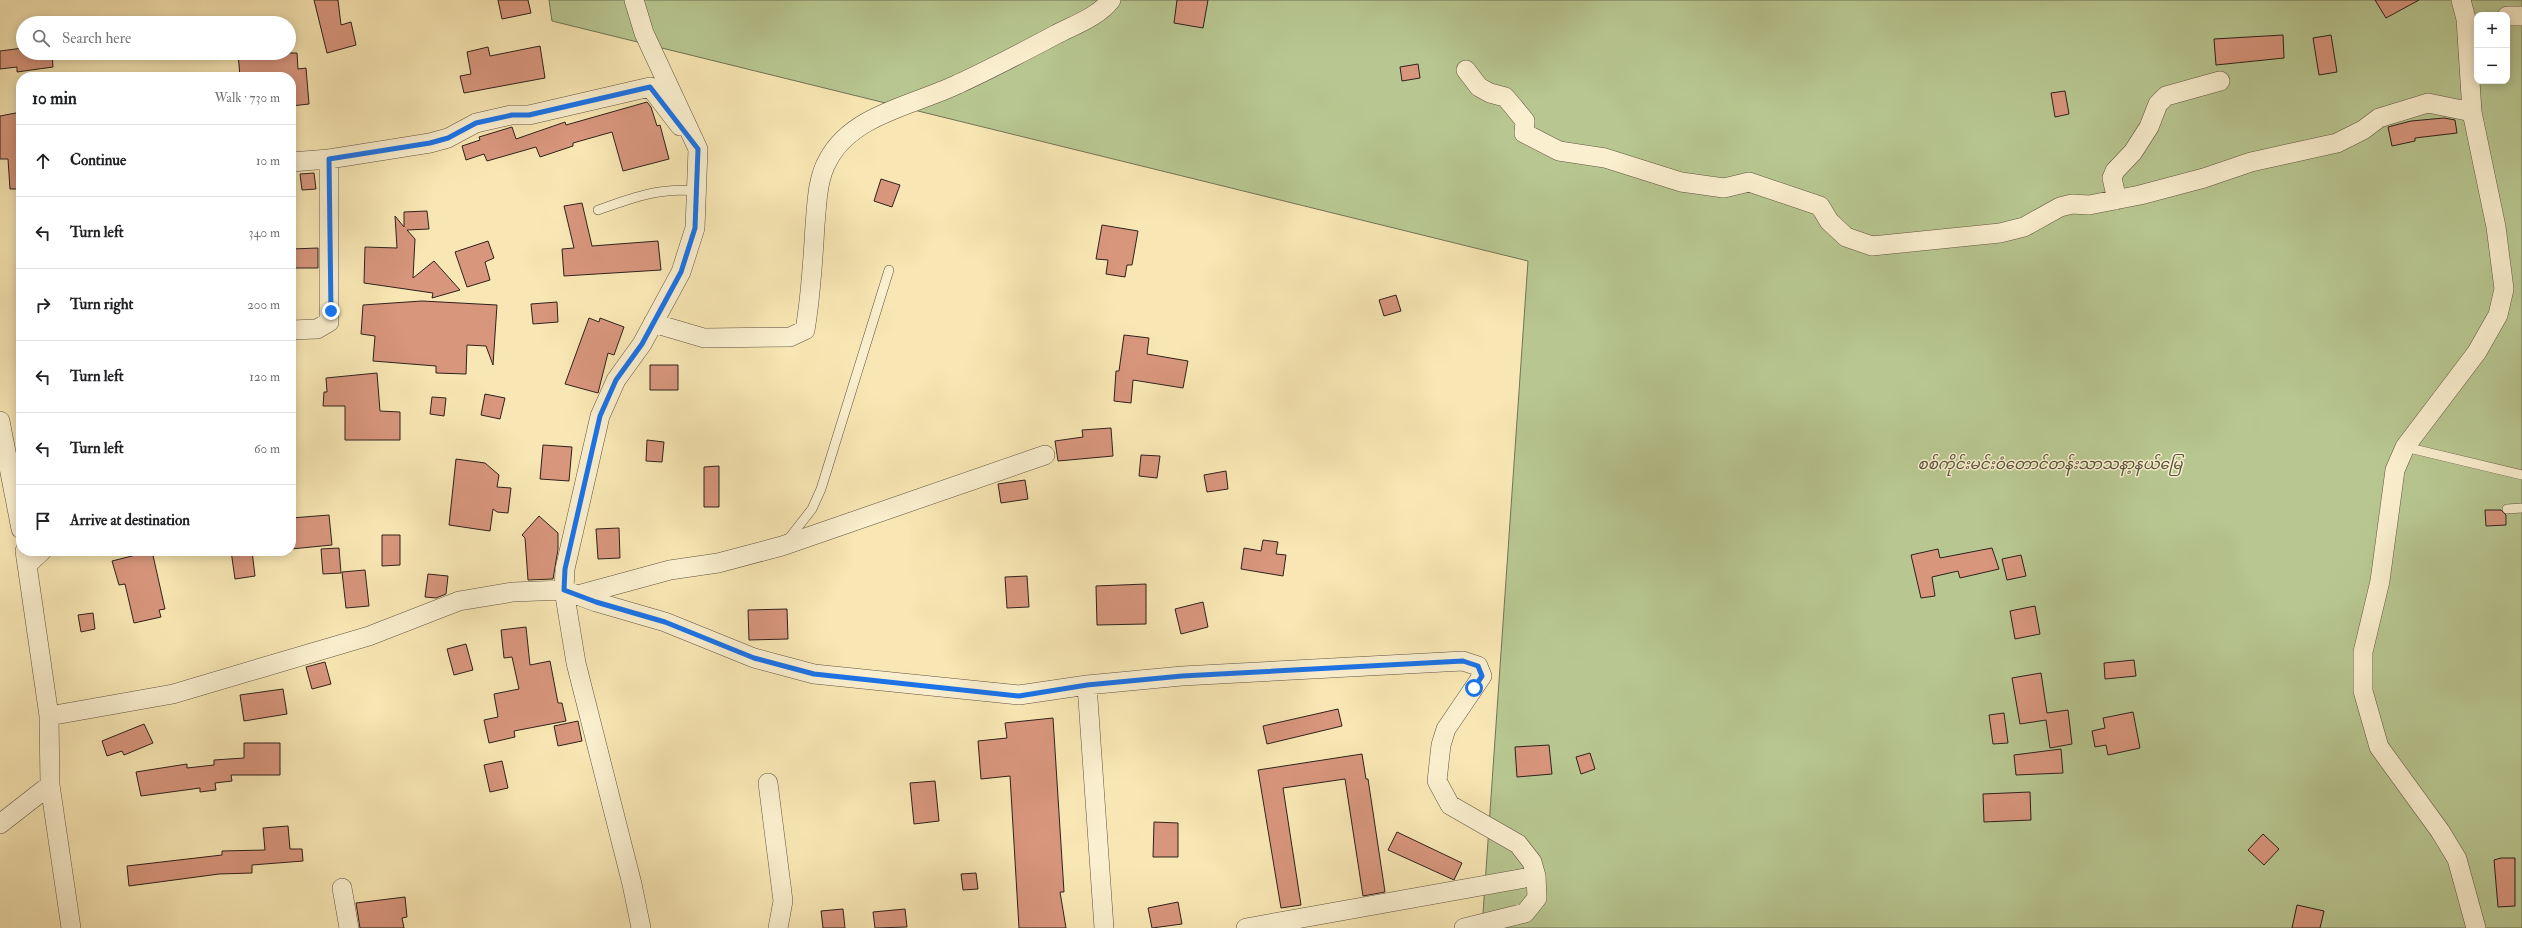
<!DOCTYPE html>
<meta charset="utf-8">
<style>
:root{--surface:#fff;--page:#f2f2f2;--text:#202124;--muted:#757577;--line:#e0e0e0}
body{margin:0;font-family:"IM FELL Double Pica","Noto Sans Myanmar",serif;background:var(--page);color:var(--text)}
.controls{position:absolute;right:12px;top:12px;display:grid;overflow:hidden;border-radius:8px;box-shadow:0 2px 10px #0003}
.controls button{width:36px;height:36px;display:grid;place-items:center;padding:0;border:0;border-bottom:1px solid var(--line);background:var(--surface);color:var(--text);font:20px sans-serif}
.stop{position:absolute;width:12px;height:12px;margin:-9px;border:3px solid #1a73e8;border-radius:50%;background:#fff}
.stop.end{background:#1a73e8;border-color:#fff;box-shadow:0 1px 4px #0008}
.list{margin:0;padding:0;list-style:none}
h2{display:flex;justify-content:space-between;align-items:center;height:52px;margin:0;padding:0 16px;font-size:17px}
h2 small{font-size:13px;font-weight:400;color:var(--muted)}
.list li{display:grid;grid-template-columns:26px 1fr auto;gap:12px;align-items:center;box-sizing:border-box;height:72px;padding:0 16px;border-top:1px solid var(--line)}
.list b{display:block;font-size:15px;white-space:nowrap}
.list em{font-size:13px;font-style:normal;color:var(--muted)}
.icon{flex:none;width:22px;height:22px;fill:none;stroke:currentColor;stroke-width:2;stroke-linecap:round;stroke-linejoin:round}
.map{position:relative;flex:none;width:2522px;height:928px;overflow:hidden}
.search{position:absolute;background:var(--surface);box-shadow:0 2px 10px #0003;left:16px;top:16px;width:280px;height:44px;display:flex;align-items:center;gap:10px;box-sizing:border-box;padding:0 14px;border-radius:22px;color:var(--muted);font-size:15px}
.panel{position:absolute;background:var(--surface);box-shadow:0 2px 10px #0003;left:16px;top:72px;width:280px;height:484px;border-radius:16px}
.map>svg:first-child{display:block}
</style>
<div class="map">
<svg width="2522" height="928" viewBox="0 0 2522 928">
<rect width="100%" height="100%" fill="#f8e7b4"/>
<filter id="stains"><feTurbulence type="fractalNoise" baseFrequency=".005" numOctaves="4"/><feColorMatrix values="0 0 0 0 .2 0 0 0 0 .09 0 0 0 0 .02 0 0 0 .5 -.17"/></filter>
<radialGradient id="worn" r=".72"><stop offset=".6" stop-color="#630" stop-opacity="0"/><stop offset="1" stop-color="#630" stop-opacity=".3"/></radialGradient>
<path fill="#b8c791" stroke="#727456" fill-rule="evenodd" d="M549,0H2522V928H1482L1528,261L552,21ZM2477,15H2507V81H2477Z"/>
<path fill="#d8967d" stroke="#2d221a" d="M314,0H338L341,25L351,22L356,45L327,53Z
M498,0H528L531,13L502,19Z
M1177,0H1208L1203,28L1174,23Z
M2375,0H2419L2386,18Z
M2283,35L2284,58L2216,65L2214,39Z
M2331,35L2337,72L2319,75L2313,38Z
M540,46L545,78L464,93L460,76L471,74L467,52L488,47L490,56Z
M23,48V53H52L53,67L17,72V67L0,69V51Z
M238,53H297L298,69L306,68L309,104L291,106V77H240Z
M1418,64L1420,78L1402,81L1400,67Z
M2065,91L2069,114L2055,117L2051,93Z
M647,102L651,107L657,126L660,125L669,159L623,171L612,132L573,143V146L540,157L536,147L487,161L484,154L466,160L462,146L480,140L479,137L512,127L516,139L565,122L566,125Z
M21,112V189H10L8,159H0V116Z
M2444,118L2455,120L2457,133L2415,138V141L2392,146L2388,127L2411,121Z
M314,173L316,189L302,190L300,174Z
M881,179L900,185L892,207L874,201Z
M582,203L592,246L658,241L661,270L564,276L562,249L574,248L564,206Z
M427,211L429,229L407,230L415,239L413,278L434,261L460,290L432,298L433,293L364,283L365,247L397,248L395,216L404,227V212Z
M1102,225L1138,231L1132,265H1127L1125,277L1106,274L1108,260L1096,259Z
M488,241L494,258L485,262L490,280L467,287L455,252Z
M318,248V268H291V249Z
M1396,295L1401,311L1384,316L1379,300Z
M422,301L497,305L493,365L486,346L467,345L466,374L436,373V366L373,361L375,336L361,334L363,305Z
M557,302L558,322L533,324L531,304Z
M589,318L599,322L600,318L624,327L614,355L608,353L598,393L565,384Z
M1124,335L1149,338L1147,354L1188,361L1183,388L1133,380L1131,403L1114,401L1116,371H1119Z
M650,365H678V390H650Z
M377,373L380,411L400,412V440H345V406H323L324,392H327L326,378Z
M485,394L505,398L500,419L481,415Z
M432,397L446,398L444,416L430,414Z
M1111,428L1113,456L1058,461L1055,441L1083,437L1082,430Z
M647,440L664,442L662,462L646,461Z
M543,445L572,447L569,481L540,479Z
M1141,455L1160,456L1157,478L1139,476Z
M456,459L485,463L499,475L497,487L511,488L508,513L497,512L493,509L490,531L449,525Z
M719,466V507H704V467Z
M1226,471L1228,489L1207,492L1204,475Z
M1025,480L1028,499L1001,503L998,484Z
M2485,510H2501L2506,515V525L2486,526Z
M329,515L332,545L291,549V518Z
M539,516L558,533V549L553,579L528,580L525,538L522,535Z
M619,528L620,558L598,559L596,529Z
M382,535H400V565L382,566Z
M1263,540L1278,542L1276,554L1286,555L1283,576L1241,569L1244,548L1261,551Z
M339,548L341,573L323,574L321,549Z
M1992,548L1999,569L1960,578L1958,571L1932,577L1935,596L1921,598L1911,555L1938,549L1940,558Z
M152,551L165,609L159,610L161,617L134,623L125,584L119,585L112,561Z
M231,551H252L255,576L235,579Z
M2021,555L2026,576L2007,580L2002,559Z
M365,570L369,606L346,608L342,572Z
M428,574L448,576L446,594L436,598L425,597Z
M1027,576L1029,607L1007,608L1005,577Z
M1146,584V624L1097,625L1096,586Z
M1203,602L1208,627L1181,634L1175,609Z
M2035,606L2040,634L2015,639L2010,611Z
M787,609L788,639L749,640L748,610Z
M93,613L95,629L81,632L78,615Z
M526,627L530,665L550,661L558,703H562L566,721L514,731L515,737L489,743L484,720L498,717L494,694L519,689L512,657L504,658L501,630Z
M466,644L473,670L454,675L447,649Z
M2134,660L2136,676L2105,679L2104,663Z
M325,662L331,684L312,689L306,667Z
M2041,673L2047,713L2068,710L2072,744L2050,748L2046,720L2020,724L2012,678Z
M283,689L287,714L244,721L240,695Z
M1338,709L1342,726L1267,744L1263,726Z
M2133,712L2140,748L2108,755L2106,745L2095,747L2092,731L2105,728L2103,718Z
M2004,713L2008,743L1993,744L1989,715Z
M1053,718L1064,892H1060L1066,928H1019L1010,776L981,779L978,741L1007,738L1005,723Z
M578,721L582,741L558,746L554,726Z
M144,724L153,743L124,755L122,751L107,756L102,741Z
M244,743H280V775H231L232,781L215,783L216,790L200,792V788L141,796L136,772L187,764V768L214,765V760L244,758Z
M1549,745L1552,774L1517,777L1515,747Z
M2061,749L2063,773L2016,775L2014,755Z
M1590,753L1595,769L1581,774L1576,757Z
M1362,754L1366,779H1368L1385,892L1363,896L1345,779L1283,788L1301,905L1281,908L1258,770Z
M502,761L508,788L490,792L484,765Z
M935,781L939,821L914,824L910,783Z
M2030,792L2031,820L1984,822L1983,794Z
M1154,822L1178,823V857H1153Z
M288,826L290,849H302L303,861L252,865V873L219,874L129,886L127,866L222,855V851L265,850L263,828Z
M1397,832L1462,863L1454,880L1388,850Z
M2263,834L2279,849L2264,865L2248,850Z
M2501,858H2515V906L2498,907L2494,860Z
M976,873L978,889L963,890L961,874Z
M405,897L407,917L402,918L404,928H360L356,903Z
M1178,902L1182,924L1152,928L1148,908Z
M2297,905L2324,911L2320,928H2292Z
M843,909L845,928H823L821,911Z
M905,909L907,927L875,928L873,912Z"/>
<g fill="none" stroke-linecap="round" stroke-linejoin="round">
<defs>
<path id="lane" d="M598,210C632,198 660,187 696,191
M2405,447L2522,475
M2507,509L2522,508
M787,541L812,509L821,489L889,270"/>
<path id="street" d="M634,0L644,33L698,149L695,228L681,272L642,344L616,380L600,416L565,569L564,590L576,663L632,884L641,928
M2461,0L2466,19L2472,112L2496,227L2504,289L2498,315L2477,352L2405,447L2395,470L2380,581L2363,652V691L2379,747L2440,831L2457,859L2476,928
M2507,16H2522
M1466,70L1479,87L1490,93L1505,97L1512,105L1525,121L1524,133L1559,151L1605,158L1681,182L1724,188L1749,182L1820,206L1829,221L1846,237L1872,246L2000,233L2024,227L2060,207L2072,204L2089,205L2140,195L2204,178L2251,162L2337,143L2363,130L2379,118L2428,103L2472,112
M291,162L329,159
M2117,200L2112,178L2115,171L2133,152L2149,127L2158,104L2166,96L2220,81
M653,323L704,338L790,337L805,330C811,296 813,260 815,225C817,204 817,179 828,160C852,114 915,105 958,84C991,69 1023,52 1055,35C1074,25 1098,17 1111,0
M291,330L317,329L329,322V159L430,143L448,138L476,123L511,115H529L650,87L680,126
M0,421L21,529
M25,551L49,716L50,785L71,928
M28,564L42,551
M578,595L670,570L718,563L782,546L1045,455
M1087,685L1104,928
M49,716L173,694L369,636L459,601L513,592L564,590L596,602L665,622L754,658L814,674L1019,695L1087,685L1182,676L1463,661L1478,666L1482,676L1446,729L1441,745L1437,781L1450,805L1518,844L1532,862L1536,876L1537,898L1525,913L1464,928
M768,783L783,901L778,928
M0,824L50,785
M342,888L349,928
M1246,928L1536,876"/>
</defs>
<use href="#lane" stroke="#605340" stroke-width="10"/>
<use href="#street" stroke="#605340" stroke-width="20"/>
<use href="#lane" stroke="#faefce" stroke-width="9"/>
<use href="#street" stroke="#faefce" stroke-width="19"/>
</g>
<g fill="none" stroke-linecap="round" stroke-linejoin="round">
<path stroke="#1a73e8" stroke-width="5" d="M331,311L329,159L430,143L448,138L476,123L512,115H529L650,87L698,149L695,228L681,272L642,344L616,380L600,416L565,569L564,590L596,602L665,622L754,658L814,674L1019,696L1087,685L1182,676L1463,661L1478,666L1482,676L1474,688"/>
</g>
<g text-anchor="middle" dominant-baseline="central" stroke-width="3" stroke-linejoin="round" paint-order="stroke">
<g font-size="15" font-style="italic" fill="#57543e" stroke="#faefce">
<text x="2050" y="464">စစ်ကိုင်းမင်းဝံတောင်တန်းသာသနာ့နယ်မြေ</text>
</g>
</g>
<rect width="100%" height="100%" filter="url(#stains)"/>
<rect width="100%" height="100%" fill="url(#worn)"/>
</svg>
<div class="controls">
<button>+</button>
<button>−</button>
</div>
<div class="stop" style="left:1474px;top:688px"></div>
<div class="stop end" style="left:331px;top:311px"></div>
<div class="search"><svg class="icon" aria-label="search" viewBox="0 0 24 24"><circle cx="10" cy="10" r="6"/><path d="M15 15l6 6"/></svg>Search here</div>
<section class="panel">
<h2>10 min<small>Walk · 730 m</small></h2>
<ul class="list">
<li><svg class="icon" aria-label="ahead" viewBox="0 0 24 24"><path d="M12 20V5M6 11l6-6 6 6"/></svg><div><b>Continue</b></div><em>10 m</em></li>
<li><svg class="icon" aria-label="left" viewBox="0 0 24 24"><path d="M17 20v-9H6M10 6l-5 5 5 5"/></svg><div><b>Turn left</b></div><em>340 m</em></li>
<li><svg class="icon" aria-label="right" viewBox="0 0 24 24"><path d="M7 20v-9h11M14 6l5 5-5 5"/></svg><div><b>Turn right</b></div><em>200 m</em></li>
<li><svg class="icon" aria-label="left" viewBox="0 0 24 24"><path d="M17 20v-9H6M10 6l-5 5 5 5"/></svg><div><b>Turn left</b></div><em>120 m</em></li>
<li><svg class="icon" aria-label="left" viewBox="0 0 24 24"><path d="M17 20v-9H6M10 6l-5 5 5 5"/></svg><div><b>Turn left</b></div><em>60 m</em></li>
<li><svg class="icon" aria-label="arrive" viewBox="0 0 24 24"><path d="M6 21V4h12l-3 4 3 4H6"/></svg><div><b>Arrive at destination</b></div></li>
</ul>
</section>
</div>
